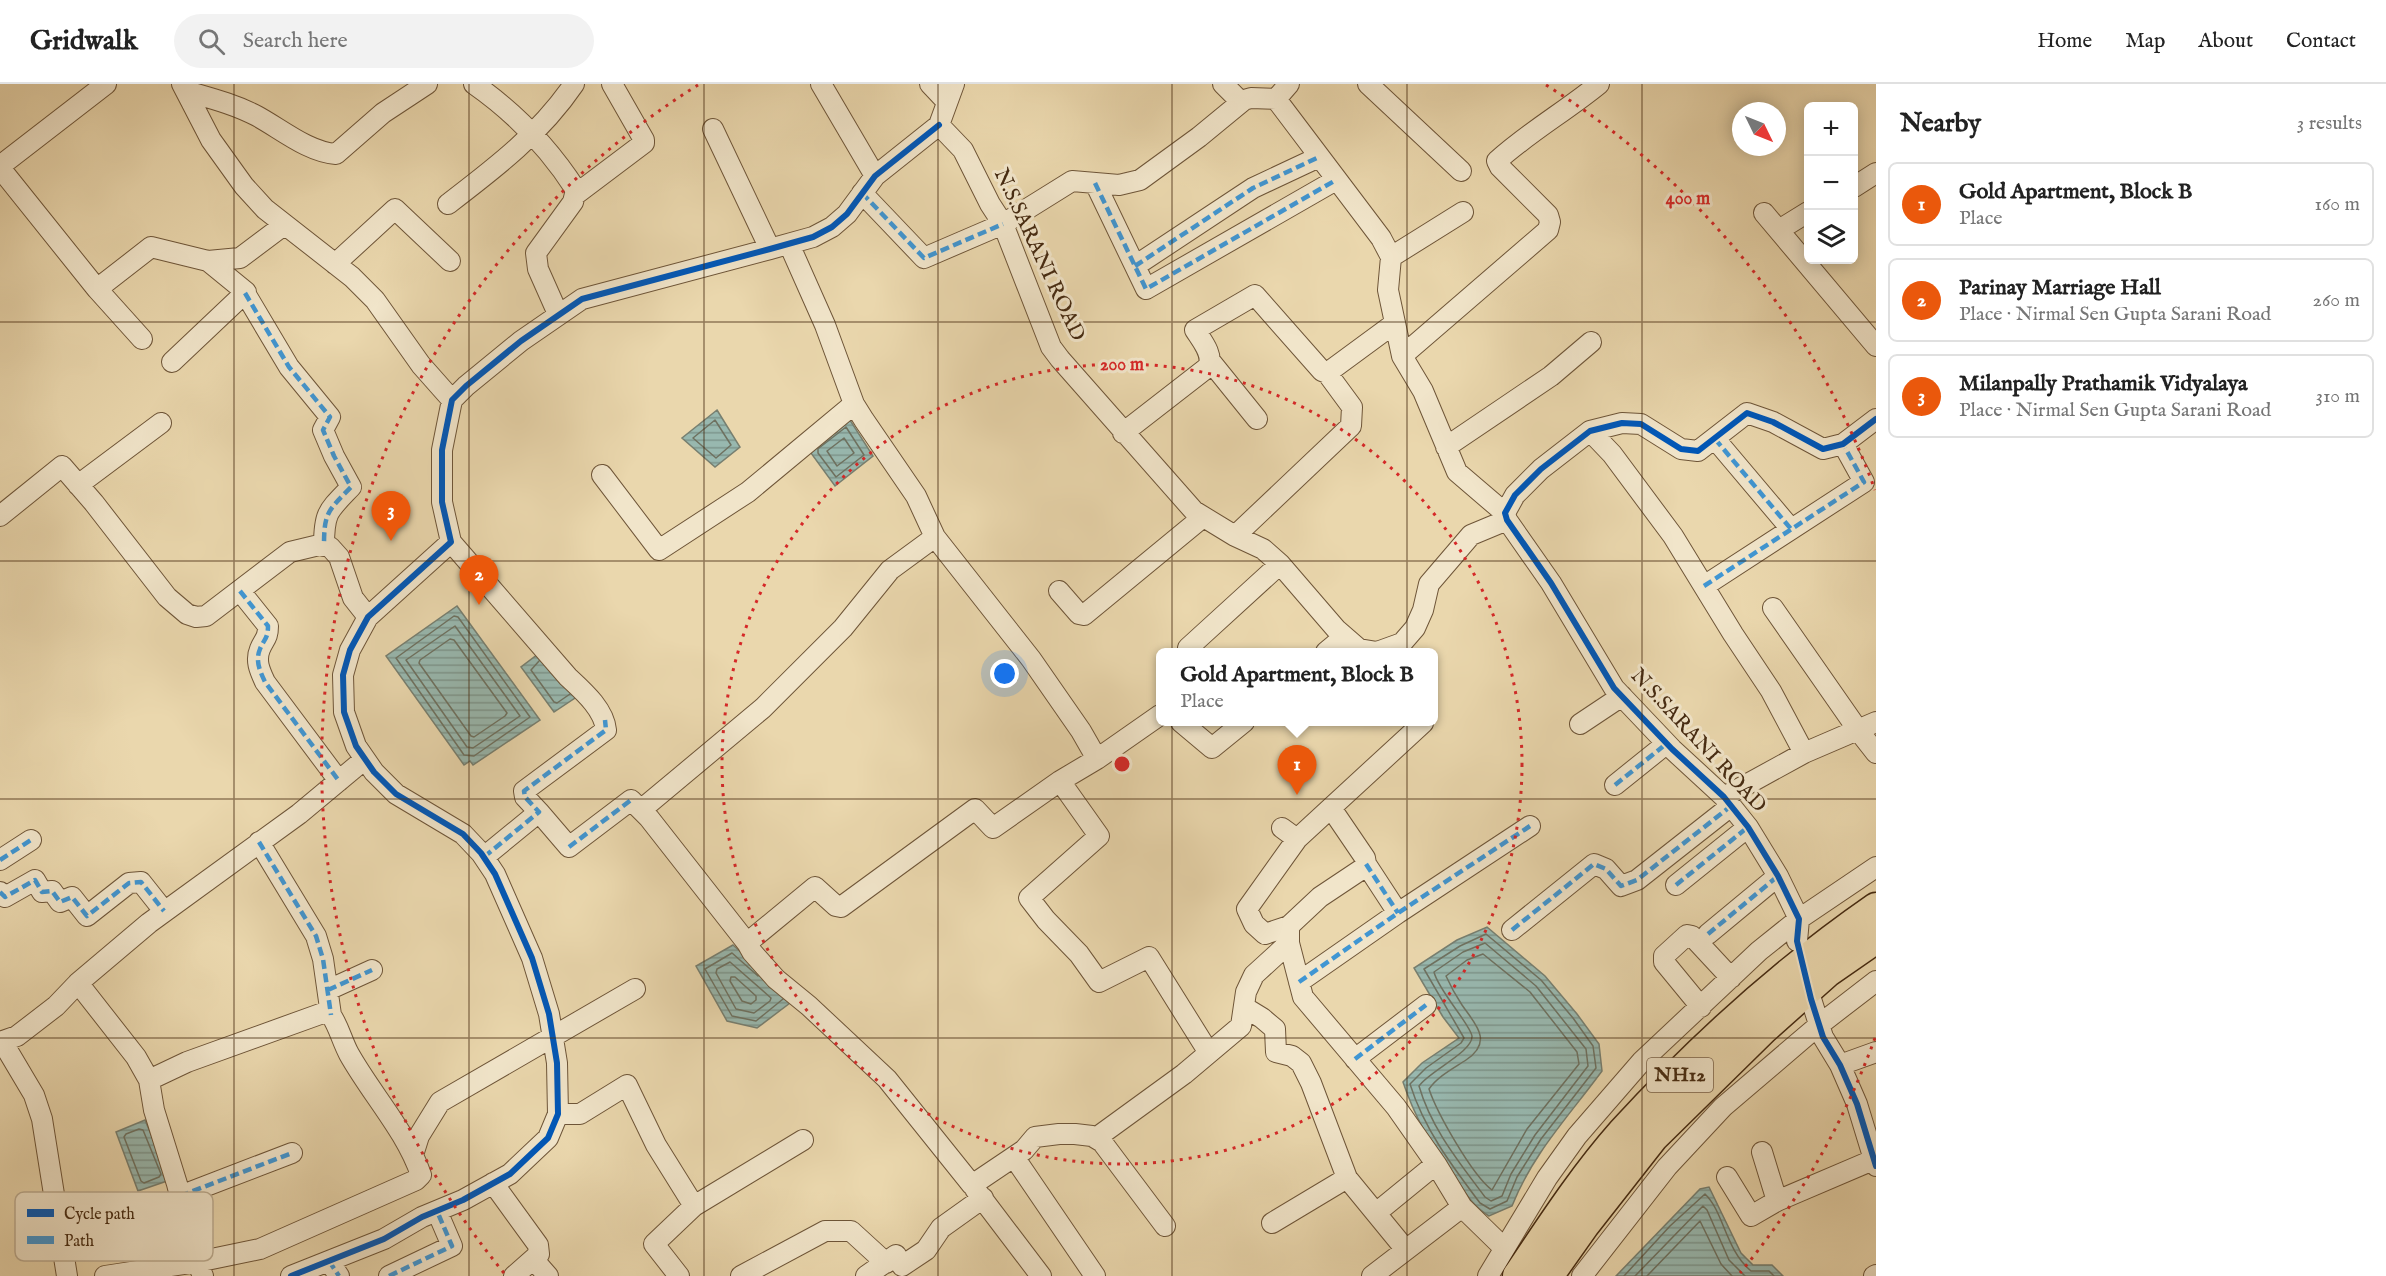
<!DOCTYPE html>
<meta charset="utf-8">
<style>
:root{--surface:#fff;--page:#f2f2f2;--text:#222;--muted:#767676;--line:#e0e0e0;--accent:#ea580c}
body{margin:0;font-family:"IM FELL English",serif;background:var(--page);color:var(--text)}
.controls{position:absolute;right:18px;top:18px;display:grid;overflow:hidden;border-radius:9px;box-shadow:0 3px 15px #0003}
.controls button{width:54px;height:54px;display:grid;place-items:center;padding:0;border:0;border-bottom:2px solid var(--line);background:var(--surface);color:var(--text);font:30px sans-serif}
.compass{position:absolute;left:1732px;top:18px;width:54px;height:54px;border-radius:50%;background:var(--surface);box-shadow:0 3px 15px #0003;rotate:133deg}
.you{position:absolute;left:1005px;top:590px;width:21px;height:21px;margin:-15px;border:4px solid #fff;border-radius:50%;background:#1a73e8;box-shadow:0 0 0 9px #1a73e833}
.badge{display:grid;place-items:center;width:39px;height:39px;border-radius:50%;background:var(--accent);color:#fff;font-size:20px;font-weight:700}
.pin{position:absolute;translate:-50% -50px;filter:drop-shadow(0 2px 3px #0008)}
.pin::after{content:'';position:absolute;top:32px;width:21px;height:18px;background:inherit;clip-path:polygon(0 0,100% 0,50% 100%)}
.popup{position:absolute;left:1156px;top:564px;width:282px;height:78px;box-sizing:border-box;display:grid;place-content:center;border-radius:9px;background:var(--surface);filter:drop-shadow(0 2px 4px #0005);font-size:20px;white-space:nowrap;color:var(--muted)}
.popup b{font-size:22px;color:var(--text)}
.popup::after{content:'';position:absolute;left:50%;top:100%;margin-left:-12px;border:12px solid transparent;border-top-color:var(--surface)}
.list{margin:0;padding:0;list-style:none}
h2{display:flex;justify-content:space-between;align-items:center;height:78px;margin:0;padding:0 24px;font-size:26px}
h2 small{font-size:20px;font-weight:400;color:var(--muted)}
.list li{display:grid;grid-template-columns:39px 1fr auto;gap:18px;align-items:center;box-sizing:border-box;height:84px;margin:0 12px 12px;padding:0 12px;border:2px solid var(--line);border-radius:9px}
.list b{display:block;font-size:22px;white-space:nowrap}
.list p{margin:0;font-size:20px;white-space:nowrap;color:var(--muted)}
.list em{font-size:20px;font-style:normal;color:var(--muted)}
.icon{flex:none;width:33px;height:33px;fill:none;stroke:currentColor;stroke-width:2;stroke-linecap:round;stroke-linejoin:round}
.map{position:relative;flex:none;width:1876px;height:1192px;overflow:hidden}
header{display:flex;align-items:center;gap:36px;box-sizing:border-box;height:84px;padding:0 30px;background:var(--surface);border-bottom:2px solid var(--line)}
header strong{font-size:28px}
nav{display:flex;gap:33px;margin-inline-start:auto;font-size:21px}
.search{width:420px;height:54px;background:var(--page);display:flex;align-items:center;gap:15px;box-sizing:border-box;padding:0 21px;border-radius:33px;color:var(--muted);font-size:22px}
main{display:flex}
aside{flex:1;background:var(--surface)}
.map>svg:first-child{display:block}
</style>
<header>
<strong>Gridwalk</strong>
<div class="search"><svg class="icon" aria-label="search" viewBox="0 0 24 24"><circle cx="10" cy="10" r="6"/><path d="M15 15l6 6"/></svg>Search here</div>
<nav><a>Home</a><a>Map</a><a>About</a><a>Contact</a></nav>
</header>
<main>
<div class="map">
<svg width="1876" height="1192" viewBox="0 0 1876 1192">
<defs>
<pattern id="water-rules" width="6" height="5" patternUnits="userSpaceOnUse" patternTransform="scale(1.5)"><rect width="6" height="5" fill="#98b8af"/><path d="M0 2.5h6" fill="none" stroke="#7e968d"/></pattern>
</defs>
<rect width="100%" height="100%" fill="#ead7ad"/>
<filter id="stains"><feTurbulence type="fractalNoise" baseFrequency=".00333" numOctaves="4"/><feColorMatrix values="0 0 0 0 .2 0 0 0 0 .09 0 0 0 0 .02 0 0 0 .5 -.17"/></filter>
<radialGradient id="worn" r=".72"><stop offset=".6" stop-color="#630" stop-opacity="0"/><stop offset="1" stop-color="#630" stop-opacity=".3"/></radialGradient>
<path fill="url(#water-rules)" stroke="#777f70" stroke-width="1.5" d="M717,326L740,363L715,383L682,354Z
M848,333L873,372L835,402L808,365Z
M457,522L540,636L473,681L470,677L464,681L386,572Z
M546,564L581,610L554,628L521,583Z
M1487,843L1545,892L1577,930L1599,960L1602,987C1569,1032 1533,1069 1512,1122L1489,1132C1474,1123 1466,1110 1455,1095C1432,1064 1415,1034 1403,998L1422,979L1459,954L1443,933L1414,884L1457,856Z
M733,861L794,916L757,944L727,937L696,882Z
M145,1036L170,1096L138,1107L116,1048Z
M1709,1103L1741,1169L1753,1181H1772L1783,1192H1616L1700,1105Z"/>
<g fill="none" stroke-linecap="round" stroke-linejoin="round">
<path stroke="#6e7160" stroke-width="1.5" d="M715,336L731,361L716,374L693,354Z
M844,354L854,369L837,382L827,367Z
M818,365V369L836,393L864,371L846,343L819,364
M454,532L458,533L530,633L474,672L464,671L396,574Z
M455,542L520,632L473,664L467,663L406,576Z
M450,555L454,556L507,629L505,632L474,653L471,652L419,579L420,576Z
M539,577L531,586L554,618L557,619L570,610
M1486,850L1541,896L1573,934L1593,962L1596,984L1541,1055L1517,1093L1507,1117L1490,1125L1480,1119C1452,1082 1424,1045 1410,1000L1426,984L1461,959L1464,954L1424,885L1460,862Z
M1485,859L1536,902L1586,965L1588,982L1535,1051L1511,1090L1502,1112L1491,1117L1485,1113C1459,1078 1431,1044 1419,1002C1429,987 1473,968 1472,952C1470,940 1438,906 1434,888L1463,868Z
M1483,870L1530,908L1577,968L1579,980L1527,1045L1492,1106C1472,1091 1437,1029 1429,1005C1438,992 1454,984 1466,976C1494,957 1475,940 1462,921C1456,912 1450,901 1446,892L1467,876Z
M730,878L771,914L770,917L754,929L736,925L716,889L717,885Z
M758,892L732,869L705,885L732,932L756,937L783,915
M731,893H735L756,912V916L751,920L742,917L730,897Z
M139,1045L143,1046L161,1090L159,1093L144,1099L141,1097L124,1053L126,1050Z
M1624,1192L1670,1142L1705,1110C1724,1128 1725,1165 1751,1187H1769L1774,1192
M1635,1192L1703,1122L1707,1126L1729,1176L1745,1192
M1647,1192L1700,1137L1721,1180L1732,1192"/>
<defs>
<path id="minor" d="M182,0L211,56L244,102L265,125L352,193L375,216L421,281L452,316
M474,0C514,28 549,64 576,106L573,118L536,169L538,185L558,230
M821,0L875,92
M930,0L946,17
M1223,0L1241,18
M1368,0L1461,87
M186,7C210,14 234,20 257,32C281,45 308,68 336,70L383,29L427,0
M1276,15L1381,154L1391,173L1388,206L1402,272
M939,41L963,66L990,120L1003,140L1051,263L1060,275L1194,427L1235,452L1263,465L1280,480L1336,545L1359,565L1377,568L1402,559L1415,544L1423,526L1429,500L1471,451L1507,436
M939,41L954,0
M713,45L770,165
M0,82L106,0
M0,84L97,205L151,163L208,177L240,174L284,141
M1095,99L1146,205L1336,96
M1854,103L1876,89
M862,109L924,174L1003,140L1072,97L1119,101L1140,96L1199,53L1244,16L1251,14L1276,15L1289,0
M575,111L644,59V56L612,0
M448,120C495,84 540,50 574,0
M1764,129L1876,262
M1779,146L1808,128
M789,160L825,241L854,320L864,336L916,412L935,453L1031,575L1081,647L1097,675L1060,697L1099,752L1029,814L1046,836L1079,870L1099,898L1149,873L1209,969
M1391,173L1463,128
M335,180L395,125L450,177
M1135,182L1253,104L1319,73
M97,205L142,255
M245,209L289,283L330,333L323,346L334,372L351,403C328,427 324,428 324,462
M172,278L246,208L208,177
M1211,278L1257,335
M1590,347L1612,370L1673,452L1733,550L1771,607L1804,669
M1123,349L1208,283C1214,271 1202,257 1195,246L1255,211L1322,287L1327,289
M1715,355L1791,445
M1446,363L1551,292L1591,258
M602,391L659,466L748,408L854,320
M78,401L161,339
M1505,429L1457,388L1423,307L1402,272L1548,146L1550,138L1548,131L1500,83L1497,77C1529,48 1566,27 1599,0
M0,432L62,382L94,419L167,513L187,530L196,533L206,532L290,468L319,461L330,463L339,473L353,514L368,533
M1235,452L1351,342L1352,323L1327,289L1395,239
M451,458L568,593C583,607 604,625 606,646L524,707L525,713L539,728L484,773
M1704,502L1864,398L1843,360
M240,507L268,542C268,555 264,555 260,565C255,577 260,587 265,598L339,697
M1059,507L1079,530L1084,531L1203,433
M1773,524L1858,646L1876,669
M1190,568L1188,564L1280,480
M1326,568L1344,553
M1181,638L1212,664L1244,638
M1580,640L1622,612
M1097,675L1160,631
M1615,701L1666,660
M1724,713L1804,669L1876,638
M1331,724L1365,774L1366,780L1362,785L1320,813L1289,842V859L1303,913L1396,1023L1436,1080L1462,1123
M642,725L763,624L843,544L890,486L935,453
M539,728L569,763L631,716L649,734L747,859L752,868L776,895L809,922L887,995L972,1101L1024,1066L1035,1053L1059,1050H1075L1092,1052L1102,1058L1165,1142
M1282,744L1297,755L1423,639L1422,638
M259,758L316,852L323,875L331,931
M0,776L31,756
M1366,780L1398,829
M1676,801L1748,743
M0,808L5,813L35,796L42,808L52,807L60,818L72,813L87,832L129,799L141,798L164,827
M1289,842L1265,850L1254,840L1247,825L1297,755
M1512,846L1594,780L1606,785L1621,802L1637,796L1731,722
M1708,850L1778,792
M1797,857L1799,835L1778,792L1748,743L1724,713L1672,665L1614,604L1551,499L1507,436L1505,429L1515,411L1541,385L1590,347L1622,339L1641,340L1681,365L1698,367L1747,329L1773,338L1823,365L1843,360L1876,335
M747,859L815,803L836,822L841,823L975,725L993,744L1060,697
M1299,898L1398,829L1530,742
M78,899L136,973L149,996L154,1026L177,1100L197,1178L260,1165L416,1096L421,1091C406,1047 372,1011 349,970C342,957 339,943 331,931L323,929L187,978L149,996
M328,906L372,886
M1811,915L1823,953L1840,981L1857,1020L1876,1082
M1244,923L1262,934L1275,945L1276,968L1292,972L1301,979L1311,999L1347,1094
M1701,923L1664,878V872L1687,851L1692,852L1731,894
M2,957L34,1011L42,1035L67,1192
M0,958L17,952L56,922L78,899L149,839L299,730L365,675
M1355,975L1426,921
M1840,981L1876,968
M558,1030H580L627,1001L656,1061L694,1122
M1096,1054L1184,990L1241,942L1246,908L1254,891L1289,859
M1762,1068L1777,1117
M413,1071L419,1052L440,1018L635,905
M1014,1073L1095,1192
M1727,1093L1751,1132L1777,1117L1873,1076
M493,1099L538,1161L539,1170L514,1192
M975,1105L1041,1192
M180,1112L292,1069
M1376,1129L1436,1080
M1272,1139L1347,1094L1406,1166
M534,1176L548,1192
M329,1177L339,1192
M105,1192L197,1178L203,1192
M291,1192L384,1155L422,1133L463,1116L510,1090L548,1054L558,1030L557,979L549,930L532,874L495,790L481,769L463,750L396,710L374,688L356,662L344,628L343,591L350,566L368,533L451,458L442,418V366L452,316L466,302L521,257L582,215L770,165L813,153L832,143L847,130L875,92L939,41
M389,1192L452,1162L437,1127
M679,1192L654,1160L694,1122L803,1056
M741,1192L825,1147H851L886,1179
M866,1192L896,1171L902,1182L926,1166L941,1144L983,1114
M1372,1192L1462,1123L1504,1164
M1488,1192L1547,1094L1577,1052L1642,977L1759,867L1799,835L1876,783
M1582,1192L1667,1083L1723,1023L1819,941L1876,897
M1874,1192L1876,1191"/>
<path id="highway" d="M1518,1192C1551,1143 1584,1092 1623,1048C1698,966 1785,887 1876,824
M1548,1192L1584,1141L1653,1053L1763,945L1827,888L1876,854"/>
</defs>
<use href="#minor" stroke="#6e5538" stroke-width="22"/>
<use href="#highway" stroke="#452a11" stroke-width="33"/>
<use href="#minor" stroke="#f1e5ca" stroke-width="20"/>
<use href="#highway" stroke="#ead7ad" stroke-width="30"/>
<path stroke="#4096d3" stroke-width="4.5" stroke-dasharray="9 4.5" stroke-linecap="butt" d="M1095,99L1146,205L1336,96
M862,109L924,174L1003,140
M1135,182L1253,104L1319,73
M245,209L289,283L330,333L323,346L334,372L351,403C328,427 324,428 324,462
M1715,355L1791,445
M1704,502L1864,398L1843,360
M240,507L268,542C268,555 264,555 260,565C255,577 260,587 265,598L339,697
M1615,701L1666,660
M259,758L316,852L323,875L331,931
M569,763L631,716
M484,773L539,728L525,713L524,707L606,646L605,636
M0,776L31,756
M1366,780L1398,829
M1676,801L1748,743
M0,808L5,813L35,796L42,808L52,807L60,818L72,813L87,832L129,799L141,798L164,827
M1512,846L1594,780L1606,785L1621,802L1637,796L1731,722
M1708,850L1778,792
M1299,898L1398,829L1530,742
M328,906L372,886
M1355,975L1426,921
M180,1112L292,1069
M329,1177L339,1192
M389,1192L452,1162L437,1127"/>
<defs>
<path id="cycleway" d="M1876,335L1843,360L1823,365L1773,338L1747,329L1698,367L1681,365L1641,340L1622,339L1590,347L1541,385L1515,411L1505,429L1507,436L1551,499L1614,604L1672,665L1724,713L1748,743L1778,792L1799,835L1797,857L1811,915L1823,953L1840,981L1857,1020L1876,1082
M291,1192L384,1155L422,1133L463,1116L510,1090L548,1054L558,1030L557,979L549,930L532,874L495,790L481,769L463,750L396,710L374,688L356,662L344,628L343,591L350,566L368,533L451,458L442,418V366L452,316L466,302L521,257L582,215L770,165L813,153L832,143L847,130L875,92L939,41"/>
</defs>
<use href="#cycleway" stroke="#f1e5ca" stroke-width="10"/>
<use href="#cycleway" stroke="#0057b8" stroke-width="6"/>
</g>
<path fill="none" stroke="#452a11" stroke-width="1.5" stroke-opacity="0.55" d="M234,0V1192M469,0V1192M704,0V1192M938,0V1192M1172,0V1192M1407,0V1192M1642,0V1192M0,238H1876M0,477H1876M0,715H1876M0,954H1876"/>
<g fill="none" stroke="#d62828" stroke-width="3" stroke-dasharray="3 6">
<circle cx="1122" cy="680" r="400"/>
<path d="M1875 954A801 801 0 0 1 1740 1189M504 1189A801 801 0 0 1 698 1M1546 1A801 801 0 0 1 1875 406"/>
</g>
<g text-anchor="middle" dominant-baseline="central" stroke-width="6" stroke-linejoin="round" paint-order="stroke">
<rect fill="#f1e5ca" stroke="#796248" stroke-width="1.5" x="1647" y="974" width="66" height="34" rx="4.5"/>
<g font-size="20" font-weight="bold" fill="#452a11">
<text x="1680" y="991">NH12</text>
</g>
<g font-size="21" fill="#452a11" stroke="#f1e5ca">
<text transform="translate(1039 171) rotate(65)">N.S.SARANI ROAD</text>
<text transform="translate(1698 657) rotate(47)">N.S.SARANI ROAD</text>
</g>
</g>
<rect x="15" y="1108" width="198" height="69" rx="9" fill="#f1e5ca" stroke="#bdad92" stroke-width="1.5"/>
<rect x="27" y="1125" width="27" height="8" fill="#0057b8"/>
<rect x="27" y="1152" width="27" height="8" fill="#4096d3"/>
<g font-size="16" fill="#452a11">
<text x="64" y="1135">Cycle path</text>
<text x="64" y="1162">Path</text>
</g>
<circle cx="1122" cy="680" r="9" fill="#d62828" stroke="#f1e5ca" stroke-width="3"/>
<g font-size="18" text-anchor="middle" font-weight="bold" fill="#d62828" stroke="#f1e5ca" stroke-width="6" stroke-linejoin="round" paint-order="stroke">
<text x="1688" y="120">400 m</text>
<text x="1122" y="286">200 m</text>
</g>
<rect width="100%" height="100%" filter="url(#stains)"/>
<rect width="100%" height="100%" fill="url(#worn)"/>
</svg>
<div class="controls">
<button>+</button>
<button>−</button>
<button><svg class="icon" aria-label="layers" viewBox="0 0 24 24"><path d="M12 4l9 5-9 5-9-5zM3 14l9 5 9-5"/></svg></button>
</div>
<svg class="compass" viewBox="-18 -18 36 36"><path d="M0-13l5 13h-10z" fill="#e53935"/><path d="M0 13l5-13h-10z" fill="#767676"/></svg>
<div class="you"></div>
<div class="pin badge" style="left:1297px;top:711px">1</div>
<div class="popup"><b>Gold Apartment, Block B</b>Place</div>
<div class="pin badge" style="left:479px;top:521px">2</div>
<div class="pin badge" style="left:391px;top:457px">3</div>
</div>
<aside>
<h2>Nearby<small>3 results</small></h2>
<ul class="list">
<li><span class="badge">1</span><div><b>Gold Apartment, Block B</b><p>Place</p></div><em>160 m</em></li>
<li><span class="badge">2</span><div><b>Parinay Marriage Hall</b><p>Place · Nirmal Sen Gupta Sarani Road</p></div><em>260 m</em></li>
<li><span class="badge">3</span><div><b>Milanpally Prathamik Vidyalaya</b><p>Place · Nirmal Sen Gupta Sarani Road</p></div><em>310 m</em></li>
</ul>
</aside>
</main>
